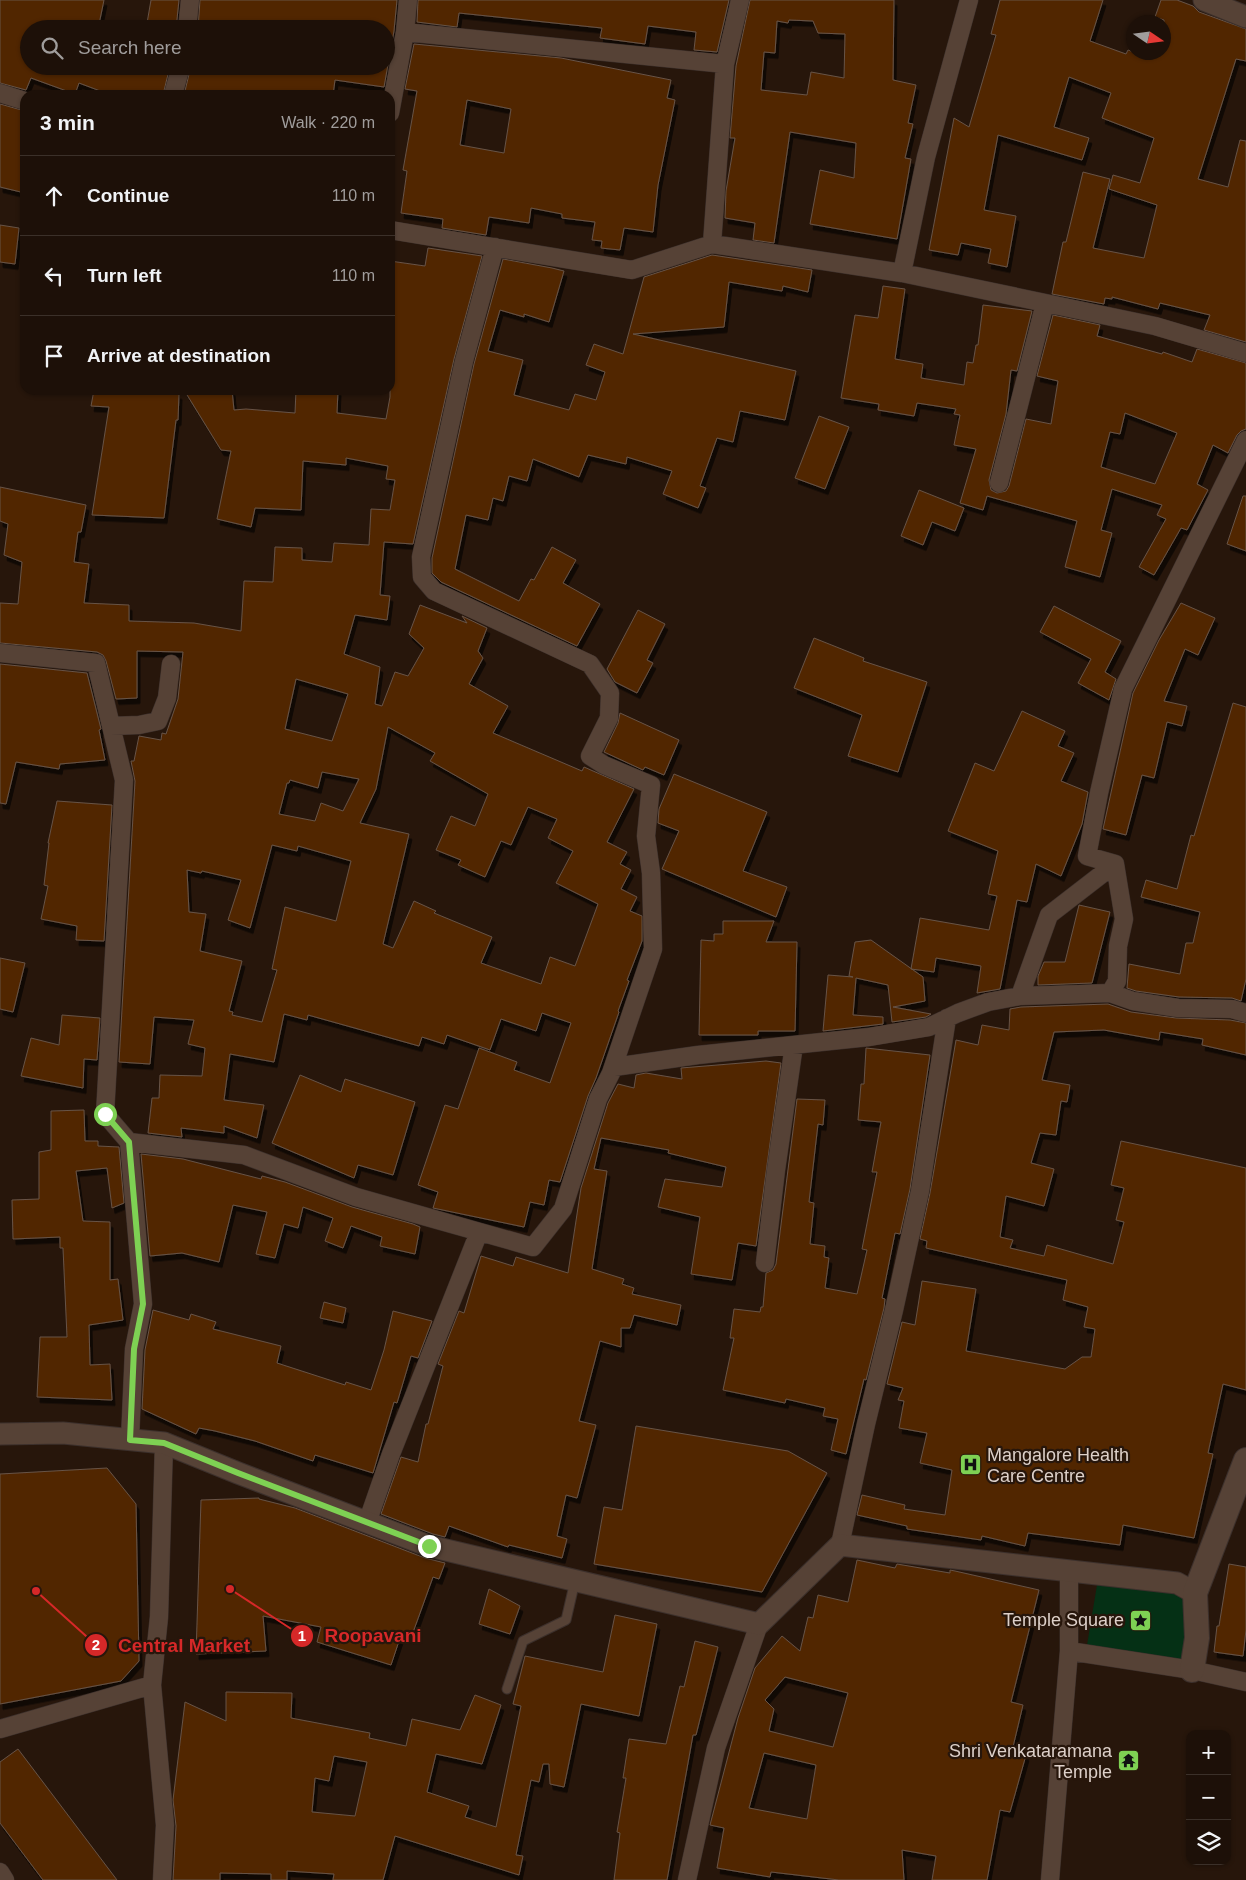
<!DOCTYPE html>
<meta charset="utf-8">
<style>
:root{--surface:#1d1008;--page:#2a1e16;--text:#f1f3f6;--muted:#a09d9c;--line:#3b3029}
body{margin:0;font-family:Helvetica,sans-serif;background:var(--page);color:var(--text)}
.controls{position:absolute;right:15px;bottom:15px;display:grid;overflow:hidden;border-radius:10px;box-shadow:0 1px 4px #0004}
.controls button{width:45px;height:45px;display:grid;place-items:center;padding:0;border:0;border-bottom:1px solid var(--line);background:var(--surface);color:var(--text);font:25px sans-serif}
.compass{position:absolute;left:1126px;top:15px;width:45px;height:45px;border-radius:50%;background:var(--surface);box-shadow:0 1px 4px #0004;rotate:103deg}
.stop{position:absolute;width:15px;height:15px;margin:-11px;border:4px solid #7ed153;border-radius:50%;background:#fff}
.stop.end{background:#7ed153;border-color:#fff;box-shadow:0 1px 5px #0008}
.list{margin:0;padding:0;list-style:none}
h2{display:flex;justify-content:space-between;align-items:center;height:65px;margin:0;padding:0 20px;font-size:21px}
h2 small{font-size:16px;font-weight:400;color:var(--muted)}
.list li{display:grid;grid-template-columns:32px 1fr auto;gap:15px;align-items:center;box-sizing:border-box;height:80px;padding:0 20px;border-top:1px solid var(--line)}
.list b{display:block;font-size:19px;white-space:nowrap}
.list em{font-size:16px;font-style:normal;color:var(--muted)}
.icon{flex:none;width:28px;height:28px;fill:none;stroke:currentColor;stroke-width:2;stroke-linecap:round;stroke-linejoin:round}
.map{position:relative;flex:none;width:1246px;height:1880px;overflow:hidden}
.search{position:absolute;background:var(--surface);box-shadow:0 1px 4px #0004;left:20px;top:20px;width:375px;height:55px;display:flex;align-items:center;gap:12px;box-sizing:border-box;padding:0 18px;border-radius:28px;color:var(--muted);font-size:19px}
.panel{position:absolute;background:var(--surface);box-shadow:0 1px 4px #0004;left:20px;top:90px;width:375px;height:305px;border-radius:15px}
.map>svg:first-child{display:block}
</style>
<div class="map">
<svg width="1246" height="1880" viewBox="0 0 1246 1880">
<defs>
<filter id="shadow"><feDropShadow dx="3" dy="5.5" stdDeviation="0" flood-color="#0009"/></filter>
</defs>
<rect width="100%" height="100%" fill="#27160b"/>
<path fill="#053015" d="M1098,1579L1193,1596L1182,1661L1087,1645Z"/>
<path fill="#512703" stroke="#675346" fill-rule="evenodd" filter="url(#shadow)" d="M0,0H104L98,29H29V66H170L163,95H111L79,83L75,94L31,78L26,90L0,83Z
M151,0H179L176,29H146Z
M200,0H397L394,31L384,87L335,80L333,95L292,93L291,95H184L191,66H386V29H198Z
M418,0H729L717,52L694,50L696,32L648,26L645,44L600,38L602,28L459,13L457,27L417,22Z
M750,0H894L893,80L916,85L908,123L913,124L905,158L911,159L897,239L810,224L820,170L854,178L856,143L790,132L774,243L753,240L755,223L725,218L726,191L735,138H730L736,66ZM789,20L813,21L818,33L845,34L844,78L811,72L807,95L761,90L764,52L775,53L777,21L788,23Z
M1000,0H1103L1090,41L1126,54L1128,50L1151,58L1153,52H1164V20L1155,17L1161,0H1177L1193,6L1199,12L1246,29V61L1236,59L1198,179L1228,187L1240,140L1246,141V342L1204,330L1210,315L1160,303L1158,309L1112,297V299L1105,298L1104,304L1052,294L1063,242H1066L1083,172L1110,179L1093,248L1144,258L1157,205L1109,189L1113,175L1140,183L1154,138L1102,118L1111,93L1069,77L1054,127L1089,138L1082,160L998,135L984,210L1016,216L1007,267L988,263L991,249L961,243L958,255L929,250L954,118L969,127L996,35L991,34Z
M414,44L561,58L671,80L667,98L675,100L658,185L653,232L624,228L620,250L601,248L602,241L592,240L595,222L562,218V214L531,208L529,223L489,217L486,235L442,228L443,219L401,213L407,171L403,170L417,91L405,89ZM467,100L511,109L504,153L460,145Z
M0,104L25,111V193L0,187Z
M0,225L19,228L15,264L0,262Z
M428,248L482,256L454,359L413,544L384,542L380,595L390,596L387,620L355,615L344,654L380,667L375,704L382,706L395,672L408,676L424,648L409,634L420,605L467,623L462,616L487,628L478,651L483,658L469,684L508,706L493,733L582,771L584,767L634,789L607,842L627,852L620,864L631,870L621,889L637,897L630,911L642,916V941L627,980L629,981L618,1011L619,1012L596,1078L588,1096L560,1182L549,1180L544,1205L530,1202L524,1227L433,1208L438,1192L418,1185L445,1105L458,1109L479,1048L517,1062L514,1070L550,1083L571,1023L542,1013L536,1031L501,1019L490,1050L447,1035L444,1044L422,1037L419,1046L308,1015L307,1020L284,1014L274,1062L230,1054L224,1100L264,1105L257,1138L224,1126V1133L181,1128L182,1137L148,1133L152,1098H159L160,1075L202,1076L205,1048L188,1044L194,1020L154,1017L150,1064L119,1062L135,781L131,761H134L139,736L161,740L162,733L166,734L178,699L183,652L137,651V698L116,699L106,661L103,655L97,652L0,643V603L18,604L22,562L4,555L8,524L0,521V487L86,505L81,532H78L74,562L89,564L84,603L129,605V621L194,623L241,631L244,581L273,582L275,547L302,548V560L332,562L334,543L369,545L371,509L390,510L395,480L386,479L388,466L346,458V465L303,461L301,510L255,508L251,527L217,519L231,451L221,450L184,390H232L234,410L246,409L295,413L296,390H338L337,413L386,419L390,397V261L425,266ZM296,679L348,694L332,741L285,729ZM388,727L435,753L430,761L488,794L475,826L451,816L436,850L461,860L458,865L485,877L501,841L511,845L528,807L557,819L548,838L573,851L556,883L598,904L575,966L550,957L541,984L481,963L492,937L434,913L436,911L414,901L393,948L383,944L409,834L360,823L376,789ZM322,772L359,779L343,811L321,803L315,821L279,814L287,783H289L290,780L318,788ZM272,845L297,851L298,846L351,861L336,921L285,907L272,969L277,970L262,1022L232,1015L233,1012L229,1011L242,961L200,951L206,914L189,912L187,870L201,873L202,871L241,880L228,920L250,928Z
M712,255L812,270L808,292L783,286L782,291L729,282L724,327L633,334L796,371L785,420L740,411L733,442L717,438L700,486L706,488L698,508L663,494L672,471L627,457L626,464L588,455L579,477L533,459L527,481L509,476L503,501L493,498L488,520L466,515L455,569L519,601L531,579L534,580L552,547L576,560L563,583L600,604L577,646L441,582L432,573V558L474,364L503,259L552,268L564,271L549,322L524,314V317L500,310L488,351L523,360L514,395L569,410L575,394L596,400L605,372L586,365L594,344L623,354L644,277Z
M883,286L905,289L895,359L923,364L921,378L964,385L967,362L973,363L976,345H978L983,305L1032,311L1017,371L1011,370L1006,414L989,480L991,490L997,493L1006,491L1009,486L1026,419L1051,424L1058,381L1037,376L1053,315L1100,325L1097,336L1162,354L1163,352L1192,362L1197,349L1246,363V429L1241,431L1237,435L1228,453L1213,445L1197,484L1208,490L1187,530L1181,528L1154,575L1139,567L1166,519L1157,515L1162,505L1112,489L1101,530L1112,533L1100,577L1065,567L1077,521L987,496L983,510L960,503L976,449L954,445L960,415L954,414L956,409L917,403L914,416L878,410L879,404L841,398L855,315L878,318ZM1125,413L1177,433L1155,484L1101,467L1110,432L1120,434Z
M94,390H143L179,394L178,420H176L164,518L92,515L109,407L91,406Z
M819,416L849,427L825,489L795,478Z
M919,490L964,508L955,531L932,522L923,545L901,536Z
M1243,496H1246V551L1227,544Z
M1181,603L1215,618L1198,655L1185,649L1164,701L1187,706L1182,726L1167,722L1154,778L1142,775L1126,835L1103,829L1133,693L1159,640Z
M1054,606L1121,641L1105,672L1116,679L1109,700L1078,683L1091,659L1040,632Z
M638,610L665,624L647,660L653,663L637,693L615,682L607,669Z
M814,638L864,658L863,661L927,682L898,772L848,756L862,715L794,688Z
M0,664L87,673L101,729L99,730L105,760L60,764L59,769L16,762L6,804L0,803Z
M1233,703L1246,707V979L1241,1001L1232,998L1179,997L1136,991L1127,988L1129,964L1180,974L1186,943H1193L1200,912L1141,897L1146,880L1177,889L1191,835L1194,836Z
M1022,711L1065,731L1058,746L1074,753L1061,781L1088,792L1082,824L1061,876L1036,864L1027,902L1017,900L1000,989L977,993L981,966L936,958L934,972L911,969L920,918L989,930L997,896L988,894L998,851L948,831L975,763L994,771Z
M620,713L679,740L664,775L645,767L643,770L604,752L618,723Z
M674,774L767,812L743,871L787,887L776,917L662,869L679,831L658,823L659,809Z
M57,801L112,805L104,941L76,940L77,926L41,919L48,886L44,885L49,843H48Z
M1079,905L1110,912L1092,983L1038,985V976L1044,962H1065Z
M723,921H774L766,942H797L795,1031H758V1035H699L701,940L714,941V934H723Z
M871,940L923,977L925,1001L893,1007L931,1014L926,1017L892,1022L888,985L856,978L853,1015L883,1017V1024L823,1031L828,975L853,977L849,976L855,942Z
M0,958L25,963L13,1012L0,1009Z
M1108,1004L1131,1012L1176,1018L1230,1020L1246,1023V1055L1202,1045L1203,1039L1160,1032L1159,1040L1104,1030L1054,1032L1042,1080L1070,1085L1067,1102L1061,1101L1056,1135L1040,1133L1031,1163L1054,1169L1044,1206L1006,1196L1000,1237L1013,1240L1010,1248L1044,1256L1047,1245L1113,1264L1124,1222L1116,1220L1124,1188L1111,1185L1121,1141L1246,1168V1390L1223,1384L1208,1453L1213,1454L1194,1538L1123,1525L1120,1545L1028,1533L1025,1546L982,1536L981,1540L907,1529V1526L857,1515L862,1495L905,1505L904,1509L945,1515L952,1470L920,1463L927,1433L899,1428L904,1401L898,1400L903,1388L887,1384L902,1322L915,1325L922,1281L976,1289L966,1351L1065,1369L1082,1357H1091L1095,1329L1084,1327L1088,1307L1063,1300L1067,1280L926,1248L927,1241L920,1239L930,1193L956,1040L978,1045L982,1025L1009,1030L1010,1009L1021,1007Z
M62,1015L100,1018L97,1060L84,1059L83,1088L21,1076L31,1038L59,1045Z
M866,1048L930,1055L910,1189L900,1234L895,1233L882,1298L885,1299L884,1308L866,1380L864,1379L846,1454L831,1450L838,1419L823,1416L825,1408L786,1399L785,1403L723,1390L734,1338H730L734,1309L760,1312L761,1307H763L766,1273L773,1270L776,1264L797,1099L825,1100L823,1125L818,1124L809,1202L814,1203L810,1244L825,1246L824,1257L829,1258L825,1288L857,1294L867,1250L862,1249L877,1172H872L881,1122L858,1120L861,1084H864Z
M766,1061L781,1063L756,1246L738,1243L732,1280L691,1274L700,1217L658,1207L665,1179L722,1187L726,1167L668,1153L669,1150L601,1138L594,1169L607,1171L592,1269L624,1279L622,1284L634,1288L632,1294L681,1305L677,1325L634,1315L630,1328H621V1347L600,1341L579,1421L596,1425L577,1498L566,1495L557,1536L567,1539L562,1558L509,1545L508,1547L449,1526L445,1537L433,1534L381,1514L401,1457L418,1462L426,1424H428L443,1366L438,1364L459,1311L464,1313L481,1256L513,1266L516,1257L568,1273L581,1188L608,1103L618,1084L634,1088L636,1075L646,1073L682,1079L681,1068Z
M300,1075L341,1092L345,1079L415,1102L393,1175L358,1165L354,1178L272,1143Z
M84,1110L85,1141H98V1146L119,1147L124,1203L112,1208L107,1168L76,1171L83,1221L110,1222V1280L118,1279L123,1320L89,1325L90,1365L110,1364L112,1400L37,1397L40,1337H67L63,1248H60V1237L13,1239L12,1200L39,1199V1152L51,1150V1111Z
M141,1154L183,1159L261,1179L262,1176L285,1182L352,1207L413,1224L420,1227L415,1254L380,1246L382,1237L351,1226L343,1248L325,1241L333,1218L303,1207L298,1228L284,1224L275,1258L256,1254L267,1212L233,1205L219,1262L182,1253L150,1256Z
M324,1302L346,1308L343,1323L320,1318Z
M153,1310L189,1320L191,1314L216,1322L213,1329L281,1346L277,1363L345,1385L346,1382L371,1390L384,1350L393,1311L432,1321L418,1358L411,1356L397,1403L394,1402L373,1473L315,1455L313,1461L255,1441L215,1431L199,1428L196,1434L142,1409L145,1350Z
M636,1426L788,1451L827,1473L762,1592L594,1564L604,1507L622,1510Z
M107,1468L136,1504L139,1661L121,1681L0,1704V1474Z
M259,1498V1499L295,1508L425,1558L445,1563L439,1579L433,1577L411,1638L401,1635L391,1665L317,1642L321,1627L263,1616L266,1651L196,1654L201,1500Z
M857,1560L895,1568L897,1564L950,1573V1570L955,1571L1039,1590L1011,1702L1023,1705L1012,1751L1026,1755L1010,1812L1000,1810L987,1880H932L936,1856L902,1850L904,1880H839L771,1872L770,1877L717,1868L724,1828L710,1825L738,1718L755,1668L782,1636L800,1651L808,1617L813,1618L818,1595L848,1602ZM785,1677L848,1693L833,1747L769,1731L774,1709L765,1700ZM764,1753L816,1765L807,1819L749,1808Z
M1229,1564L1246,1567V1630L1243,1656L1214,1652L1217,1626H1219Z
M489,1589L520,1606L510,1634L479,1624Z
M615,1615L657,1624L639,1716L581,1704L564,1787L550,1784L549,1764H543L539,1782L531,1780L516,1855L523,1856L519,1875L395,1836L383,1880H333L334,1874L287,1871V1880H271V1874L220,1873V1880H173L176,1826L173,1800L185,1702L226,1721V1692L292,1693L291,1718L370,1733L369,1738L406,1746L412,1719L460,1730L475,1695L501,1705L482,1764L436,1754L427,1792L469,1806L465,1817L496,1827L521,1706L513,1704L525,1656L603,1672ZM334,1756L367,1762L355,1816L312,1812L315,1778L329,1781Z
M695,1641L718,1647L696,1735H693L667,1880H614L620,1833L617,1832L626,1778H623L629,1739L666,1744L680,1686L684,1687Z
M18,1749L117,1880H43L0,1823V1762Z"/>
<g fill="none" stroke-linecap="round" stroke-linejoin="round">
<defs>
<path id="service" d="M507,1689L523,1641L566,1620L575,1581"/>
<path id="minor" d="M187,29L190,0
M405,32L725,64
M0,93L25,101
M173,95L181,66
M390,113L405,32L408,0
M390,230L632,270L712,244L902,273L1155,326L1246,353
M712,244L725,64L740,0
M495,247L464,361L421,557L422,577L434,591L590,664L610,693L609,718L590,756L604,765L651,785L646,836L651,873L653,949L611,1073
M902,273L926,157L969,0
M999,483L1045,303
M0,653L96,663L124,780L105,1114L129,1142L244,1155L356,1197L533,1247L563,1209L598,1099L614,1067L698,1055L869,1037L929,1027L958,1013L988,1002L1020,996L1110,993L1133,1001L1178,1008L1232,1009L1246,1013
M111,726L139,725L158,721L167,698L171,664
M1110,993L1117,981L1118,946L1124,919L1115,864L1087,856L1099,793L1123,689L1246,440
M1020,996L1049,915L1115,864
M129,1142L143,1304L134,1349L130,1439
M765,1263L776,1170L794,1045
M367,1523L391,1454L479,1232
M840,1545L866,1424L894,1310L920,1191L947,1018
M1069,1651L1192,1670L1246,1682
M0,1729L152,1685
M0,1872L5,1880
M162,1880L165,1825L152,1685L159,1617L164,1443
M687,1880L716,1748L759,1624
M1050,1880L1069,1651V1571"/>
<path id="tertiary" d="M1204,0L1246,17
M0,1434L63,1433L164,1443L238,1473L429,1546L759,1624L840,1545L1177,1583L1195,1593"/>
<path id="secondary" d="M1192,1670L1197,1638L1195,1593L1246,1460"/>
</defs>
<use href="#service" stroke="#3c302c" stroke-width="11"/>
<use href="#minor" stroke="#3c302c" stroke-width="19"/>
<use href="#tertiary" stroke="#3c302c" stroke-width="23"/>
<use href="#secondary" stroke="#3c302c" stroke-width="26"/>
<use href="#service" stroke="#564236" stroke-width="9"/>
<use href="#minor" stroke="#564236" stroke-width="18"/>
<use href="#tertiary" stroke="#564236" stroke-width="21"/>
<use href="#secondary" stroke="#564236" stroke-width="24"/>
</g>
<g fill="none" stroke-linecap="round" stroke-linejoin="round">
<path stroke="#7ed153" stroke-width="6" d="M105,1114L129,1142L143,1304L134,1349L130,1440L164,1443L238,1473L429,1546"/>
</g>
<defs>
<symbol id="hospital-square" viewBox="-11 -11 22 22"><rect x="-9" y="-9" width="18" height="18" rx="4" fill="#7ed153" stroke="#27160b"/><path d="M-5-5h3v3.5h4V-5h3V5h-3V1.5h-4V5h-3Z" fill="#111"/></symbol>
<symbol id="sight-square" viewBox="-11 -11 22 22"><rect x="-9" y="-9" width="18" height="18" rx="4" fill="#7ed153" stroke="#27160b"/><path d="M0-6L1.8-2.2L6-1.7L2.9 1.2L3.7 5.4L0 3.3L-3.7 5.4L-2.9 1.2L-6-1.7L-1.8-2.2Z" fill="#111"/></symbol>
<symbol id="temple-square" viewBox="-11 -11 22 22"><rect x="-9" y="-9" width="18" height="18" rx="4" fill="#7ed153" stroke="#27160b"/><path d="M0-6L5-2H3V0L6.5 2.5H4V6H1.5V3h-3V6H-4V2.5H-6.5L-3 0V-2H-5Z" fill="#111"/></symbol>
</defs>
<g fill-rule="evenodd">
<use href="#hospital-square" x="958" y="1452" width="25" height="25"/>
<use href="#sight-square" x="1128" y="1608" width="25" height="25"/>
<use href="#temple-square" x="1116" y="1748" width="25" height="25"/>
</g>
<g text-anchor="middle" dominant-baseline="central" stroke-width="4.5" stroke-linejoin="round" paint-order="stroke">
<g font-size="18" fill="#ddd0c9" stroke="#27160b" text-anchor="end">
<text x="987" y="1455" text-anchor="start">Mangalore Health<tspan x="987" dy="21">Care Centre</tspan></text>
<text x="1124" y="1620">Temple Square</text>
<text x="1112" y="1751">Shri Venkataramana<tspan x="1112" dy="21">Temple</tspan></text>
</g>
</g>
<path fill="none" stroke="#d62828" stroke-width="2" d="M230 1589L302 1636M36 1591L96 1645"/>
<g fill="#d62828" stroke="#27160b" stroke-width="2">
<circle cx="230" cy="1589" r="5"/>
<circle cx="36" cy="1591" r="5"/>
<circle cx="302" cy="1636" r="12"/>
<circle cx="96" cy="1645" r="12"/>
</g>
<g font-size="15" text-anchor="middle" font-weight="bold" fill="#fff">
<text x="302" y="1641">1</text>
<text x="96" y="1650">2</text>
</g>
<g font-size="19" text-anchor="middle" font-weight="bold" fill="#d62828" stroke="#27160b" stroke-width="4.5" stroke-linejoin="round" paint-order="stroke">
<text x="373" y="1642">Roopavani</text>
<text x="184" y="1652">Central Market</text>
</g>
</svg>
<div class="controls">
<button>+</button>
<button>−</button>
<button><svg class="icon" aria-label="layers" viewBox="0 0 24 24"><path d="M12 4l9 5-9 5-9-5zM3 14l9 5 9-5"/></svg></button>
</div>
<svg class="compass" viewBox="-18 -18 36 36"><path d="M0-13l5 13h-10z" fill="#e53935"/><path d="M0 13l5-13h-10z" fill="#a09d9c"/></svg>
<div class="stop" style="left:105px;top:1114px"></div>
<div class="stop end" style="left:429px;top:1546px"></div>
<div class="search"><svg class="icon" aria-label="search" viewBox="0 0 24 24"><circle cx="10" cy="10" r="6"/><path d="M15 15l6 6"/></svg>Search here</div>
<section class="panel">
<h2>3 min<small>Walk · 220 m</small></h2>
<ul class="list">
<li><svg class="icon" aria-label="ahead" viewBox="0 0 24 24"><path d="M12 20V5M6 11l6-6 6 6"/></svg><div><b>Continue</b></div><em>110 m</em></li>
<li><svg class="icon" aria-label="left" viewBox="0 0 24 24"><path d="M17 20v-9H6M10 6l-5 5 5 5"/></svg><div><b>Turn left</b></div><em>110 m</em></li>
<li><svg class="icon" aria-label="arrive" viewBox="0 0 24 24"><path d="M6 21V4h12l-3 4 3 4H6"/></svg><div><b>Arrive at destination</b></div></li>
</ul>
</section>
</div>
